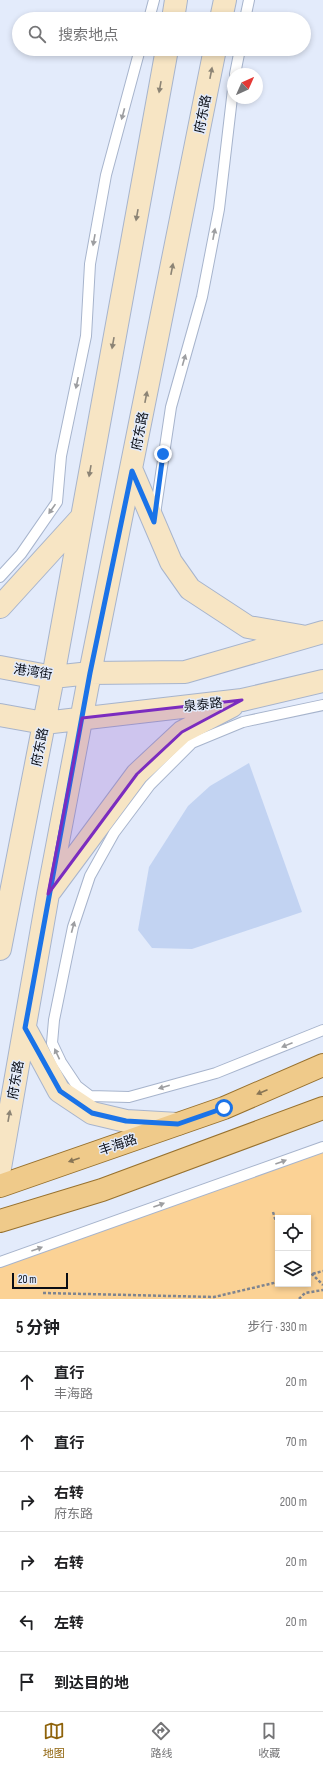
<!DOCTYPE html>
<html lang="zh">
<meta charset="utf-8">
<style>
:root{--surface:#fff;--page:#f2f2f2;--text:#202124;--muted:#757577;--line:#e0e0e0;--accent:#8f630b}
body{margin:0;font-family:"Sofia Sans Condensed","Noto Sans SC",sans-serif;background:var(--page);color:var(--text)}
.controls{position:absolute;right:12px;bottom:12px;display:grid;overflow:hidden;border-radius:0px;box-shadow:0 2px 6px #0003}
.controls button{width:36px;height:36px;display:grid;place-items:center;padding:0;border:0;border-bottom:1px solid var(--line);background:var(--surface);color:var(--text);font:20px sans-serif}
.compass{position:absolute;left:227px;top:68px;width:36px;height:36px;border-radius:50%;background:var(--surface);box-shadow:0 2px 6px #0003;rotate:45deg}
.scale{position:absolute;left:12px;bottom:10px;width:56px;box-sizing:border-box;padding-left:4px;border:2px solid #090d15;border-top:0;font-size:11px;line-height:14px;white-space:nowrap;color:#090d15;-webkit-text-stroke:3px #e3ebfb;paint-order:stroke}
.stop{position:absolute;width:12px;height:12px;margin:-9px;border:3px solid #1a73e8;border-radius:50%;background:#fff}
.stop.end{background:#1a73e8;border-color:#fff;box-shadow:0 1px 4px #0008}
.list{margin:0;padding:0;list-style:none}
h2{display:flex;justify-content:space-between;align-items:center;height:52px;margin:0;padding:0 16px;font-size:17px}
h2 small{font-size:13px;font-weight:400;color:var(--muted)}
.list li{display:grid;grid-template-columns:26px 1fr auto;gap:12px;align-items:center;box-sizing:border-box;height:60px;padding:0 16px;border-top:1px solid var(--line)}
.list b{display:block;font-size:15px;white-space:nowrap}
.list p{margin:0;font-size:13px;white-space:nowrap;color:var(--muted)}
.list em{font-size:13px;font-style:normal;color:var(--muted)}
.icon{flex:none;width:22px;height:22px;fill:none;stroke:currentColor;stroke-width:2;stroke-linecap:round;stroke-linejoin:round}
.map{position:relative;flex:none;width:323px;height:1299px;overflow:hidden}
.search{position:absolute;background:var(--surface);box-shadow:0 2px 6px #0003;left:12px;right:12px;top:12px;height:44px;display:flex;align-items:center;gap:10px;box-sizing:border-box;padding:0 14px;border-radius:22px;color:var(--muted);font-size:15px}
.sheet{height:412px;background:var(--surface)}
nav{display:flex;justify-content:space-around;align-items:center;box-sizing:border-box;height:56px;border-top:1px solid var(--line);background:var(--surface);font-size:11px;color:var(--muted)}
nav a{display:grid;justify-items:center;gap:2px}
nav .on{color:var(--accent)}
.map>svg:first-child{display:block}
</style>
<div class="map">
<svg width="323" height="1299" viewBox="0 0 323 1299">
<rect width="100%" height="100%" fill="#e3ebfb"/>
<path fill="#fbd295" fill-rule="evenodd" d="M323,1147V1299H0V1262ZM278,1218H308V1284H278Z"/>
<path fill="#c2d3f2" d="M249,763L302,912L192,949L152,948L138,930L149,867L188,806L210,786Z"/>
<g fill="none" stroke-linecap="round" stroke-linejoin="round">
<defs>
<path id="lane" d="M149,19L154,0
M245,19L249,0
M235,74L240,49
M155,514L171,407L202,297L219,209L233,89
M0,577L21,554L57,502L61,456L86,336L90,264L106,175L140,49
M323,705L243,722L192,743L150,785L114,833L90,876L73,927L54,1020L52,1043L61,1062L77,1086L90,1096L129,1097L216,1073L323,1030
M0,1262L323,1147"/>
<path id="secondary" d="M173,19L176,0
M221,19L225,0
M132,471L171,562L190,589L248,627L301,636
M0,607L81,518
M0,667L53,677L90,673L185,672L323,632
M0,715L44,723L242,700L323,681
M51,890L137,774L182,732L232,706
M0,949L53,677L167,49
M25,1028L59,1091L92,1113L126,1121L178,1124
M0,1168L48,894L90,673L215,49"/>
<path id="primary" d="M0,1186L224,1108L323,1065
M0,1221L102,1190L323,1108"/>
</defs>
<use href="#lane" stroke="#a7b4cc" stroke-width="12"/>
<use href="#secondary" stroke="#a7b4cc" stroke-width="24"/>
<use href="#primary" stroke="#97712e" stroke-width="24"/>
<path stroke="#7e8490" stroke-width="2.5" stroke-dasharray="3 2" stroke-linecap="butt" d="M273,1212L278,1228
M308,1270L323,1285
M308,1275L323,1271
M43,1293L214,1297L278,1282
M299,1299L305,1293L323,1290"/>
<use href="#lane" stroke="#fff" stroke-width="10"/>
<use href="#secondary" stroke="#f7e5c4" stroke-width="22"/>
<use href="#primary" stroke="#efca8a" stroke-width="22"/>
</g>
<defs><path id="oneway-solid" d="M-6-.8H1V-3.2L6.5 0L1 3.2V.8H-6Z"/></defs>
<g fill="#8c8475">
<use href="#oneway-solid" transform="translate(211 73) rotate(-79)"/>
<use href="#oneway-solid" transform="translate(160 87) rotate(100)"/>
<use href="#oneway-solid" transform="translate(137 215) rotate(100)"/>
<use href="#oneway-solid" transform="translate(172 269) rotate(-79)"/>
<use href="#oneway-solid" transform="translate(113 343) rotate(100)"/>
<use href="#oneway-solid" transform="translate(146 397) rotate(-79)"/>
<use href="#oneway-solid" transform="translate(90 471) rotate(100)"/>
<use href="#oneway-solid" transform="translate(9 1116) rotate(-80)"/>
</g>
<g fill="#9d9ea1">
<use href="#oneway-solid" transform="translate(123 114) rotate(105)"/>
<use href="#oneway-solid" transform="translate(214 234) rotate(-79)"/>
<use href="#oneway-solid" transform="translate(94 240) rotate(100)"/>
<use href="#oneway-solid" transform="translate(184 360) rotate(-74)"/>
<use href="#oneway-solid" transform="translate(77 383) rotate(102)"/>
<use href="#oneway-solid" transform="translate(52 509) rotate(125)"/>
<use href="#oneway-solid" transform="translate(73 927) rotate(-75)"/>
<use href="#oneway-solid" transform="translate(287 1045) rotate(158)"/>
<use href="#oneway-solid" transform="translate(57 1054) rotate(-115)"/>
<use href="#oneway-solid" transform="translate(164 1087) rotate(164)"/>
<use href="#oneway-solid" transform="translate(281 1162) rotate(-20)"/>
<use href="#oneway-solid" transform="translate(159 1205) rotate(-20)"/>
<use href="#oneway-solid" transform="translate(37 1249) rotate(-20)"/>
</g>
<g fill="#887555">
<use href="#oneway-solid" transform="translate(262 1092) rotate(157)"/>
<use href="#oneway-solid" transform="translate(74 1160) rotate(161)"/>
</g>
<g fill="none" stroke-linecap="round" stroke-linejoin="round">
<path stroke="#1a73e8" stroke-width="5" d="M163,454L154,522L132,471L90,673L25,1028L60,1091L92,1113L126,1121L178,1124L224,1108"/>
</g>
<path fill="#7b2cbf" fill-opacity="0.2" stroke="#7b2cbf" stroke-width="3" stroke-linejoin="round" d="M242,700L182,732L137,774L48,894L82,718Z"/>
<g text-anchor="middle" dominant-baseline="central" stroke-width="3" stroke-linejoin="round" paint-order="stroke">
<g font-size="13" fill="#090d15" stroke="#e3ebfb">
<text transform="translate(203 114) rotate(-79)">府东路</text>
<text transform="translate(140 431) rotate(-79)">府东路</text>
<text transform="translate(33 672) rotate(9)">港湾街</text>
<text transform="translate(203 705) rotate(-6)">泉泰路</text>
<text transform="translate(40 747) rotate(-79)">府东路</text>
<text transform="translate(16 1080) rotate(-80)">府东路</text>
<text transform="translate(118 1145) rotate(-19)">丰海路</text>
</g>
</g>
</svg>
<div class="controls">
<button><svg class="icon" aria-label="locate" viewBox="0 0 24 24"><circle cx="12" cy="12" r="6"/><path d="M12 2v4M12 18v4M2 12h4M18 12h4"/></svg></button>
<button><svg class="icon" aria-label="layers" viewBox="0 0 24 24"><path d="M12 4l9 5-9 5-9-5zM3 14l9 5 9-5"/></svg></button>
</div>
<svg class="compass" viewBox="-18 -18 36 36"><path d="M0-13l5 13h-10z" fill="#e53935"/><path d="M0 13l5-13h-10z" fill="#757577"/></svg>
<div class="scale">20 m</div>
<div class="stop" style="left:224px;top:1108px"></div>
<div class="stop end" style="left:163px;top:454px"></div>
<div class="search"><svg class="icon" aria-label="search" viewBox="0 0 24 24"><circle cx="10" cy="10" r="6"/><path d="M15 15l6 6"/></svg>搜索地点</div>
</div>
<section class="sheet">
<h2>5 分钟<small>步行 · 330 m</small></h2>
<ul class="list">
<li><svg class="icon" aria-label="ahead" viewBox="0 0 24 24"><path d="M12 20V5M6 11l6-6 6 6"/></svg><div><b>直行</b><p>丰海路</p></div><em>20 m</em></li>
<li><svg class="icon" aria-label="ahead" viewBox="0 0 24 24"><path d="M12 20V5M6 11l6-6 6 6"/></svg><div><b>直行</b></div><em>70 m</em></li>
<li><svg class="icon" aria-label="right" viewBox="0 0 24 24"><path d="M7 20v-9h11M14 6l5 5-5 5"/></svg><div><b>右转</b><p>府东路</p></div><em>200 m</em></li>
<li><svg class="icon" aria-label="right" viewBox="0 0 24 24"><path d="M7 20v-9h11M14 6l5 5-5 5"/></svg><div><b>右转</b></div><em>20 m</em></li>
<li><svg class="icon" aria-label="left" viewBox="0 0 24 24"><path d="M17 20v-9H6M10 6l-5 5 5 5"/></svg><div><b>左转</b></div><em>20 m</em></li>
<li><svg class="icon" aria-label="arrive" viewBox="0 0 24 24"><path d="M6 21V4h12l-3 4 3 4H6"/></svg><div><b>到达目的地</b></div></li>
</ul>
</section>
<nav>
<a class="on"><svg class="icon" aria-label="map" viewBox="0 0 24 24"><path d="M3 6l6-2 6 2 6-2v14l-6 2-6-2-6 2zM9 4v14M15 6v14"/></svg>地图</a>
<a><svg class="icon" aria-label="directions" viewBox="0 0 24 24"><path d="M12 3l9 9-9 9-9-9zM9 14v-3h6M13 9l2 2-2 2"/></svg>路线</a>
<a><svg class="icon" aria-label="saved" viewBox="0 0 24 24"><path d="M7 4h10v16l-5-4-5 4z"/></svg>收藏</a>
</nav>
